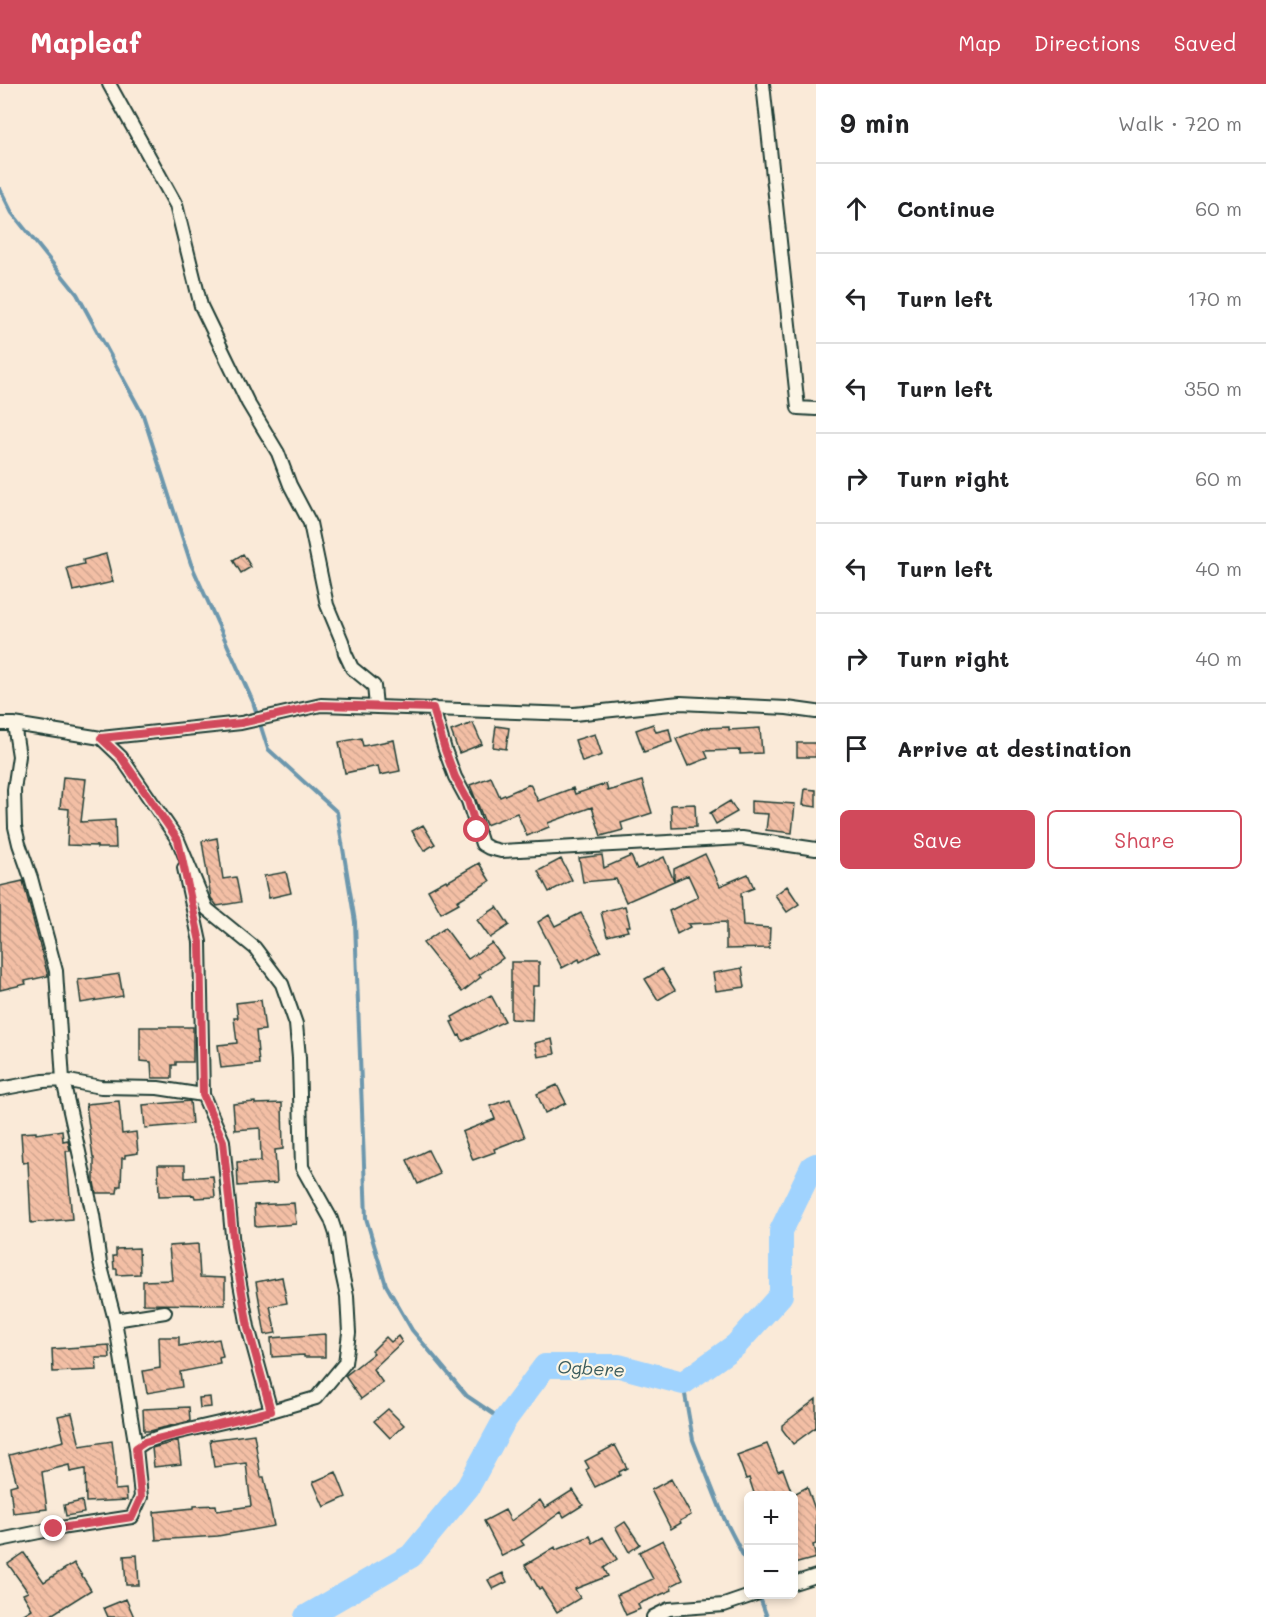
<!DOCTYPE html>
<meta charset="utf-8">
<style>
:root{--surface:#fff;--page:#f6f6f6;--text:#202124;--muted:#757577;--line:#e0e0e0;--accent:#d1495b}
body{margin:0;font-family:Mali,sans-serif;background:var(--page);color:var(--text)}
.controls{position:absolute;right:18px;bottom:18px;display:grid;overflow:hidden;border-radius:9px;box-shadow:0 3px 9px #0003}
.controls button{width:54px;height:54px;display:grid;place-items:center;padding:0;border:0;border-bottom:2px solid var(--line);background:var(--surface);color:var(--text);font:30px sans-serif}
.stop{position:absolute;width:18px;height:18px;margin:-14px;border:4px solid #d1495b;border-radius:50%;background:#fff}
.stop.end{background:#d1495b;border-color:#fff;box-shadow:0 2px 6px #0008}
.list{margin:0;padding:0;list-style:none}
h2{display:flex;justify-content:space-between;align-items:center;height:78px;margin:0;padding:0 24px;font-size:26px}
h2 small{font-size:20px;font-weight:400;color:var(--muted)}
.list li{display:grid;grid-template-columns:39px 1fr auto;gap:18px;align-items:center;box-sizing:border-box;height:90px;padding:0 24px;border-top:2px solid var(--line)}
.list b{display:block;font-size:22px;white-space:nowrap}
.list em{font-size:20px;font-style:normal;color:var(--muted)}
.actions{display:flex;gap:12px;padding:18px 24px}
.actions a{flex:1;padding:14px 0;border:2px solid var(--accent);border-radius:9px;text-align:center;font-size:21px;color:var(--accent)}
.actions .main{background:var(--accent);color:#fff}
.icon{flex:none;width:33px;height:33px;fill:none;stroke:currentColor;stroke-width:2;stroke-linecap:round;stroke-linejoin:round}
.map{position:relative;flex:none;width:816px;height:1533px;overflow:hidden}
header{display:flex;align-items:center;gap:36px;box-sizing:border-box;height:84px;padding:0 30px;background:var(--accent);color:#fff}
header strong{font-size:28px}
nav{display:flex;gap:33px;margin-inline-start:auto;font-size:21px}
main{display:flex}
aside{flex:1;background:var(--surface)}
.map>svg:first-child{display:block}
</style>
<header>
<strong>Mapleaf</strong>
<nav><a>Map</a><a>Directions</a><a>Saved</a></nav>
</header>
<main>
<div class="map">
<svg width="816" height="1533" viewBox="0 0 816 1533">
<defs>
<pattern id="building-back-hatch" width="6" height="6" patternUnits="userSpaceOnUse" patternTransform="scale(1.5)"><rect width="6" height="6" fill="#f3bfa5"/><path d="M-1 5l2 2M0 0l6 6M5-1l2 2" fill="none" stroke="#d0a58f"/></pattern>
</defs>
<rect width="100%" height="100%" fill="#faead8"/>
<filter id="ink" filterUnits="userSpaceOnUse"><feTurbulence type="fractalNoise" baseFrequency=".0167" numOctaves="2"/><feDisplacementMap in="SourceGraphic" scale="12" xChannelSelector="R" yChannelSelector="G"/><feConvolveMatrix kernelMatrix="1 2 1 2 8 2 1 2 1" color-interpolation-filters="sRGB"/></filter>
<g filter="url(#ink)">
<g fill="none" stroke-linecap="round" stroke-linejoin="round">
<path stroke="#6c97ad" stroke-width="4" d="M0,105L12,129L77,210L143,331L191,480L253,618L268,665L337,728L355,838L366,1134L386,1201L412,1246L467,1312L504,1337
M683,1299L693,1356L724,1434L748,1481
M759,1511L767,1533"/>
<path stroke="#a0d3fe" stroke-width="24" d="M306,1533L411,1472L468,1403L504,1337L545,1282H619L683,1299L736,1261L781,1211V1147L812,1083L816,1081"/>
</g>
<path fill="url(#building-back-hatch)" stroke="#1f3d34" stroke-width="1.5" d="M106,470L113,498L73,507L67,484L84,480L83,476Z
M243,470L251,483L241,489L233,476Z
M473,639L482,660L459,669L451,647Z
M653,640L656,648L669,645L672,658L644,668L636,646Z
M496,642L509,644L506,665L493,663Z
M729,643V646L760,644L762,669L740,670V666L705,667L708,674L688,682L676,655L704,644Z
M595,650L602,671L582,678L575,656Z
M361,654L363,662L394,656L400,687L380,691L378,682L345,689L339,658Z
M797,659H816V673H797Z
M63,693L86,695L81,738L115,736L116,764H97V762L67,761L69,725L60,724Z
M491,693L500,713L530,700L538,717L573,704L575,710L606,700L608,707L642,697L652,729L621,739L623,746L601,752L592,723L548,739L549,743L527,752L517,729L486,741L470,701Z
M805,705L816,706V723L803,721Z
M730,717L737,728L716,740L710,729Z
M751,717L795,720L792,749L766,746L768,730L751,729Z
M695,720L696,743L672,744L671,721Z
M423,741L435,760L424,767L412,747Z
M217,754L223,795L236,793L241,818L217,822L211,814L202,757Z
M705,770L720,802L748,790L754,804L741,809L743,842L770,844L769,864L726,865V838L688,840L690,843L677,850L669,827L698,813L688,791L674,797V785Z
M602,771L604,784L631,772L637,785L664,773L674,797L626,818L616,795L583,798L579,774Z
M561,775L572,796L549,808L538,787Z
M479,779L490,797L457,817L459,819L441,829L428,806L446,796L447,798Z
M286,788L291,809L269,814L264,792Z
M23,797L48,892L25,897L26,900L0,906V802Z
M787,802L799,820L787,828L775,811Z
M625,822L630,842H626L628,847L607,852L601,828Z
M497,823L509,841L490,854L477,836Z
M581,829L601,867L580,878L579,875L562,884L538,838L549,831L555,842Z
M445,844L468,875L492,859L503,874L479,891L481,893L462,908L423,859Z
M511,878H539V902H533L532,936L511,935Z
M742,884L745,903L716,907L713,889Z
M662,885L675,906L658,916L645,895Z
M119,890L123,912L81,919L78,896Z
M491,911L505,937L463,957L460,951L458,952L451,938L454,937L452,933Z
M261,916L265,946L256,947L259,980L221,984L218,961L237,959L234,934H238L236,919Z
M140,943H193V978H176V981H172V994H152L151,978L140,977Z
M552,955L555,970L538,973L535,959Z
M557,1001L566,1019L545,1029L537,1010Z
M510,1015L525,1053L494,1065L495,1068L473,1076L462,1048L495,1035L490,1022Z
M119,1017L122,1050L136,1048L138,1069L125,1071V1074H122L121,1102H118L117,1109H96L94,1098V1074H93L86,1020Z
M190,1017L192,1040L145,1044L143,1021Z
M255,1018V1020L282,1019L283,1065L275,1066L277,1099L238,1102L237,1078L261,1077L260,1044L235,1046L233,1020Z
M62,1046L63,1057L68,1056L70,1067H66L72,1135L31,1139L28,1078L23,1079L21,1049L36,1048V1050Z
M428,1066L440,1090L418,1100L407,1076Z
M158,1081H185V1094L213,1092L215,1113L195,1114L194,1111L159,1112Z
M294,1119L296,1140L257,1143L255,1141L254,1121Z
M198,1160L200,1193L225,1194V1221L143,1220V1197L172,1196L169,1162Z
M139,1164L140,1190L117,1191V1185H114L113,1172H116V1165Z
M282,1193L287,1219L270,1222L276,1249L265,1251L256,1198Z
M325,1250V1273H304V1271L272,1273L271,1254Z
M398,1252L402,1258L373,1285L383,1299L361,1315L345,1292L374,1269L372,1267L386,1253L391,1258Z
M159,1253H179V1262L219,1255L223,1273L219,1274L220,1280L180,1288L182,1303L147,1309L143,1287L160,1284Z
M109,1261L110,1274H96L97,1286L53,1288L52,1265Z
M210,1313L211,1323L200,1324L199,1314Z
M816,1315V1343L793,1360L782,1345V1341Z
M189,1323L190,1337L150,1347H144L143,1325Z
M388,1325L404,1341L390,1354L374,1337Z
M72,1329L80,1362L112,1357L115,1381V1406L126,1405L127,1416L86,1418L85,1385L70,1388L69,1381L42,1388L47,1425L13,1429L10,1402L17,1400L9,1371L64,1357L58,1332Z
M254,1350L261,1393H264L274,1442L218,1452L156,1456L154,1428L194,1424V1422L216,1421L217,1427L251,1422L246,1379L214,1383L210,1356Z
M178,1357L181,1380L154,1383L152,1364Z
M767,1360L778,1387L783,1385L793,1412H755L749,1394L746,1395L737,1371Z
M615,1361L627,1384L619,1388L620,1391L595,1403L586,1386L589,1384L585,1377Z
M336,1388L346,1413L324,1423L313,1398Z
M671,1395L691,1431L680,1437L681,1439L671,1445L651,1406Z
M807,1403L816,1428V1460L813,1461L816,1474L794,1480V1410Z
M573,1406L583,1421L564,1433L561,1428L521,1457L524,1461L502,1472L484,1437L505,1426L511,1437L540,1416L545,1424Z
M82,1417L84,1429L66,1432L64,1421Z
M625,1438L640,1460L629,1468L616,1444Z
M590,1452L593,1459L603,1453L617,1475L604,1484L608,1492L575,1505L580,1514L557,1528L541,1504L539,1505L525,1481L555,1463L556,1466Z
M663,1456L683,1496L671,1502L672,1506L638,1520L640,1525L626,1531L617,1511L653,1495L639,1468Z
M24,1469L44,1498L74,1479L91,1506L48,1533H19L32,1525L23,1510L28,1508L8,1480Z
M137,1471L139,1501H126L124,1472Z
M503,1489L507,1498L493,1505L488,1496Z
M126,1515L134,1533H108L104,1524Z"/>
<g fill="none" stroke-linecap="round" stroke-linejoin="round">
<defs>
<path id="minor" d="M109,0L176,121L201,222L248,319L278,369L290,401L310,439L327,521L342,557L345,569L352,584L374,602L376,622
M763,0L798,324L816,325
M433,624L445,666L455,693L468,717L482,760L489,764L501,767L742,754L816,765
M0,640H14L101,654L241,639L321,621L574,630L680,619L787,624L816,628
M14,640L19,672L14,706L15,743L19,760L31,794L56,887L63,996L93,1131L100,1179L115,1236
M101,654L121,673L178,756L207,825L255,864L282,900L296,940L299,974L302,1083L331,1135L336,1150L340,1180L347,1212L349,1249L345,1279L316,1314L271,1327L162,1352L145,1358L136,1364
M184,784L200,858L203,1011
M0,1005L43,997L63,996L101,1003L158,1004L203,1011L223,1057L233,1162L248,1243L271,1327
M0,1456L54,1445L132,1433L141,1413L136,1364L115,1236L165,1228
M794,1499L816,1492
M653,1533L669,1525L724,1521L756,1510"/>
</defs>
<use href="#minor" stroke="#1f3d34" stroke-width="16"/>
<use href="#minor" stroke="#fcf5e5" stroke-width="12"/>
</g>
</g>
<g fill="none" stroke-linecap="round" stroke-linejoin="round" filter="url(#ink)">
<path stroke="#d1495b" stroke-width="8" d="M54,1445L132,1433L141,1413L136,1364L145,1358L271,1327L248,1243L234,1162L223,1057L203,1011L200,858L178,756L121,673L101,654L241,639L321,621L433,624L445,666L455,693L468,717L477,746"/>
</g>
<g text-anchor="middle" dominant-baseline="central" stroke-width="4.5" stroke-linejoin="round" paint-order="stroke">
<g font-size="18" font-style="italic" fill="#395b5c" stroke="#fcf5e5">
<text transform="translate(591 1284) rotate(3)">Ogbere</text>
</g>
</g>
</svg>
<div class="controls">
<button>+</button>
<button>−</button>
</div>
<div class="stop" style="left:477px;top:746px"></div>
<div class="stop end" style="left:54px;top:1445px"></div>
</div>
<aside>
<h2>9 min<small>Walk · 720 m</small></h2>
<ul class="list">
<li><svg class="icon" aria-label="ahead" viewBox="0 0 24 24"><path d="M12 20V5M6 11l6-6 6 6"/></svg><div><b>Continue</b></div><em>60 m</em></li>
<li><svg class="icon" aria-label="left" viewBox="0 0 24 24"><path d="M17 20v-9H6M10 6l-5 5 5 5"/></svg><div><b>Turn left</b></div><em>170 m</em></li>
<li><svg class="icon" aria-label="left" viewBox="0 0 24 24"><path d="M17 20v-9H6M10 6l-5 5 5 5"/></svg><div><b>Turn left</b></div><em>350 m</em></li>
<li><svg class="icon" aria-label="right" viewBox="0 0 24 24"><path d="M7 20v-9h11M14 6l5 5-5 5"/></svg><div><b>Turn right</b></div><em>60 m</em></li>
<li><svg class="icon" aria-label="left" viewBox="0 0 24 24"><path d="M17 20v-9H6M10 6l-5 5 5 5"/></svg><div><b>Turn left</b></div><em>40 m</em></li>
<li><svg class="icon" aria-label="right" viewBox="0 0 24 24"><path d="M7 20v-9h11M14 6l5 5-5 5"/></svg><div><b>Turn right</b></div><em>40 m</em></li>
<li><svg class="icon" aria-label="arrive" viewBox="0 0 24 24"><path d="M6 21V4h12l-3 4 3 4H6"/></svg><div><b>Arrive at destination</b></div></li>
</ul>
<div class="actions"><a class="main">Save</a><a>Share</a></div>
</aside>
</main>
